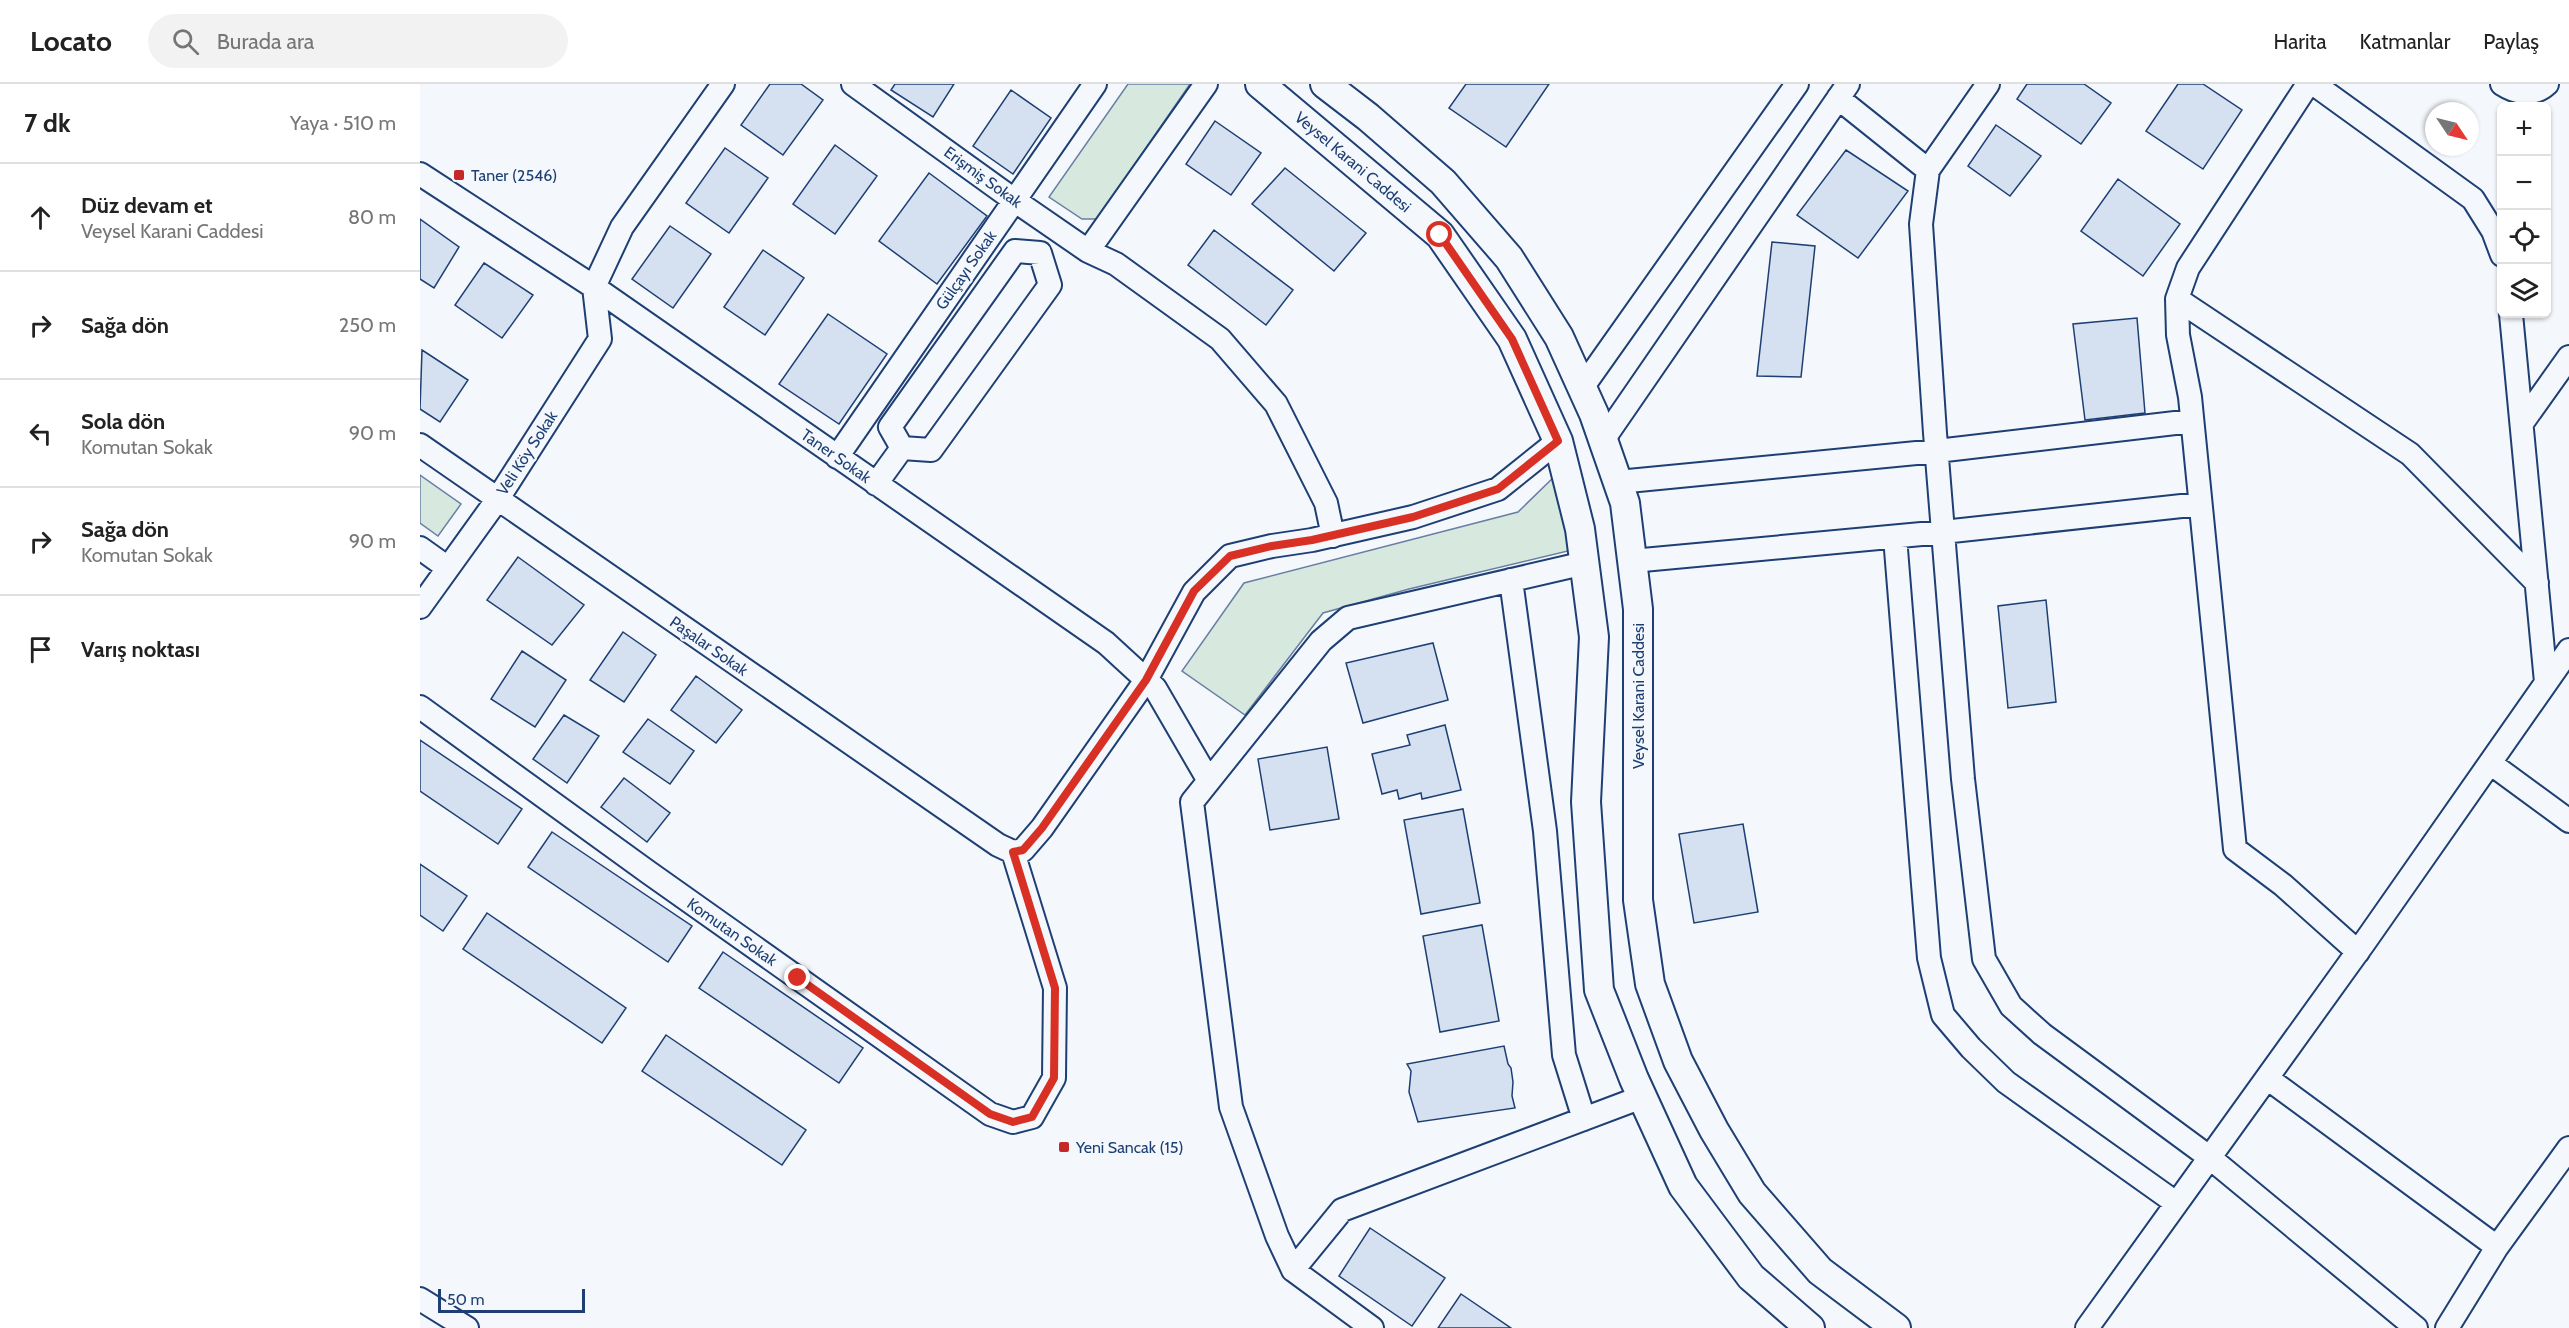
<!DOCTYPE html>
<html lang="tr">
<meta charset="utf-8">
<style>
:root{--surface:#fff;--page:#f2f2f2;--text:#222;--muted:#767676;--line:#e0e0e0}
body{margin:0;font-family:Cabin,sans-serif;background:var(--page);color:var(--text)}
.controls{position:absolute;right:18px;top:18px;display:grid;overflow:hidden;border-radius:9px;box-shadow:0 2px 4px #0004}
.controls button{width:54px;height:54px;display:grid;place-items:center;padding:0;border:0;border-bottom:2px solid var(--line);background:var(--surface);color:var(--text);font:30px sans-serif}
.compass{position:absolute;left:2005px;top:18px;width:54px;height:54px;border-radius:50%;background:var(--surface);box-shadow:0 2px 4px #0004;rotate:125deg}
.scale{position:absolute;left:18px;bottom:15px;width:147px;box-sizing:border-box;padding-left:6px;border:3px solid #1d3f73;border-top:0;font-size:16px;line-height:21px;white-space:nowrap;color:#1d3f73;-webkit-text-stroke:4px #f4f7fb;paint-order:stroke}
.stop{position:absolute;width:18px;height:18px;margin:-14px;border:4px solid #d93025;border-radius:50%;background:#fff}
.stop.end{background:#d93025;border-color:#fff;box-shadow:0 2px 6px #0008}
.list{margin:0;padding:0;list-style:none}
h2{display:flex;justify-content:space-between;align-items:center;height:78px;margin:0;padding:0 24px;font-size:26px}
h2 small{font-size:20px;font-weight:400;color:var(--muted)}
.list li{display:grid;grid-template-columns:39px 1fr auto;gap:18px;align-items:center;box-sizing:border-box;height:108px;padding:0 24px;border-top:2px solid var(--line)}
.list b{display:block;font-size:22px;white-space:nowrap}
.list p{margin:0;font-size:20px;white-space:nowrap;color:var(--muted)}
.list em{font-size:20px;font-style:normal;color:var(--muted)}
.icon{flex:none;width:33px;height:33px;fill:none;stroke:currentColor;stroke-width:2;stroke-linecap:round;stroke-linejoin:round}
.map{position:relative;flex:none;width:2149px;height:1244px;overflow:hidden}
header{display:flex;align-items:center;gap:36px;box-sizing:border-box;height:84px;padding:0 30px;background:var(--surface);border-bottom:2px solid var(--line)}
header strong{font-size:28px}
nav{display:flex;gap:33px;margin-inline-start:auto;font-size:21px}
.search{width:420px;height:54px;background:var(--page);display:flex;align-items:center;gap:15px;box-sizing:border-box;padding:0 21px;border-radius:33px;color:var(--muted);font-size:22px}
main{display:flex}
aside{flex:1;background:var(--surface)}
.map>svg:first-child{display:block}
</style>
<header>
<strong>Locato</strong>
<div class="search"><svg class="icon" aria-label="search" viewBox="0 0 24 24"><circle cx="10" cy="10" r="6"/><path d="M15 15l6 6"/></svg>Burada ara</div>
<nav><a>Harita</a><a>Katmanlar</a><a>Paylaş</a></nav>
</header>
<main>
<aside>
<h2>7 dk<small>Yaya · 510 m</small></h2>
<ul class="list">
<li><svg class="icon" aria-label="ahead" viewBox="0 0 24 24"><path d="M12 20V5M6 11l6-6 6 6"/></svg><div><b>Düz devam et</b><p>Veysel Karani Caddesi</p></div><em>80 m</em></li>
<li><svg class="icon" aria-label="right" viewBox="0 0 24 24"><path d="M7 20v-9h11M14 6l5 5-5 5"/></svg><div><b>Sağa dön</b></div><em>250 m</em></li>
<li><svg class="icon" aria-label="left" viewBox="0 0 24 24"><path d="M17 20v-9H6M10 6l-5 5 5 5"/></svg><div><b>Sola dön</b><p>Komutan Sokak</p></div><em>90 m</em></li>
<li><svg class="icon" aria-label="right" viewBox="0 0 24 24"><path d="M7 20v-9h11M14 6l5 5-5 5"/></svg><div><b>Sağa dön</b><p>Komutan Sokak</p></div><em>90 m</em></li>
<li><svg class="icon" aria-label="arrive" viewBox="0 0 24 24"><path d="M6 21V4h12l-3 4 3 4H6"/></svg><div><b>Varış noktası</b></div></li>
</ul>
</aside>
<div class="map">
<svg width="2149" height="1244" viewBox="0 0 2149 1244">
<rect width="100%" height="100%" fill="#f4f7fb"/>
<path fill="#d7e8df" stroke="#687fa3" stroke-width="1.5" d="M708,0H770L677,135H662L629,113Z
M0,391L41,420L18,452L0,439Z
M1136,391L1152,466L989,505L903,529L825,631L762,587L824,499L1098,428Z"/>
<path fill="#d5e0f0" stroke="#1d3f73" stroke-width="1.5" d="M350,0H381L403,16L363,71L321,41Z
M475,0H534L513,33L471,6Z
M1046,0H1129L1086,63L1029,24Z
M1607,0H1664L1691,19L1661,60L1597,15Z
M1758,0H1783L1822,26L1783,85L1726,47Z
M591,6L631,34L593,90L553,62Z
M795,37L841,69L811,111L766,80Z
M1576,41L1621,72L1590,112L1548,82Z
M415,61L457,92L415,150L373,120Z
M305,64L348,94L309,149L266,119Z
M1426,66L1488,107L1438,174L1377,131Z
M865,84L946,149L914,187L832,120Z
M509,89L567,132L517,200L459,157Z
M1698,95L1760,140L1723,192L1661,147Z
M0,135L39,163L14,204L0,195Z
M250,142L291,170L253,224L212,195Z
M794,146L873,206L846,241L768,181Z
M1352,158L1395,162L1381,293L1337,292Z
M343,166L384,194L345,251L304,223Z
M64,179L113,211L82,254L35,221Z
M408,230L467,270L419,340L359,300Z
M1717,234L1725,329L1665,336L1653,240Z
M2,266L48,296L20,338L0,325Z
M98,473L164,521L132,561L67,516Z
M1626,516L1636,618L1588,624L1578,522Z
M203,548L236,571L204,618L170,596Z
M1013,559L1028,616L943,639L926,579Z
M102,567L146,596L115,643L71,615Z
M276,592L322,626L296,659L251,626Z
M144,631L179,652L147,699L113,675Z
M228,635L274,667L250,700L203,668Z
M1025,641L1041,706L1002,715L1001,709L979,715L977,706L962,710L952,670L990,661L987,651Z
M0,656L102,725L78,760L0,707Z
M907,663L919,735L850,746L838,675Z
M204,694L250,729L227,758L181,723Z
M1043,725L1060,819L1001,830L984,736Z
M1323,740L1338,828L1274,839L1259,750Z
M132,748L272,842L248,878L108,783Z
M0,780L47,812L23,847L0,831Z
M67,829L206,924L182,959L43,865Z
M1062,841L1079,937L1020,948L1003,852Z
M303,868L443,964L419,999L279,904Z
M246,951L386,1046L362,1081L222,987Z
M1084,962L1088,980L1091,984L1093,998L1092,1012L1095,1024L998,1038L989,1008L991,987L987,980Z
M950,1144L1025,1194L992,1242L919,1192Z
M1041,1210L1091,1244H1018Z"/>
<g fill="none" stroke-linecap="round" stroke-linejoin="round">
<defs>
<path id="minor" d="M433,0L594,116L668,167L696,180L800,255L856,320L906,419L913,452
M1568,0L1508,86L1501,140L1515,349L1543,695L1564,875L1591,922L1622,950L1789,1073L1996,1244
M1888,0L1768,184L1757,215L1758,251L1770,313L1815,765L1863,801L1938,868
M1894,0L2053,115L2073,147L2082,171
M2082,0C2096,9 2113,13 2127,0
M1418,14L1508,86
M0,90L174,203L686,559L735,604L789,697
M595,167L620,169L630,201L511,366L482,364L470,343Z
M668,167L786,0
M174,203L202,143L303,0
M1757,215L1990,370L2117,499
M2091,230L2126,598
M1162,304L1377,0
M2102,339L2149,273
M1183,356L1428,0
M0,361L578,761L593,768L603,766L622,744L726,596L774,508L810,472L852,462L892,456L993,433L1078,405L1138,357
M417,373L675,0
M1198,398L1517,367L1772,337
M456,400L482,364
M1475,453L1509,874L1523,931L1551,964L1586,998L1756,1119
M0,464L28,484
M1212,477L1523,448L1780,420
M1091,496L1125,747L1144,971L1164,1035
M0,523L77,416L180,255L174,203
M0,623L228,788L570,1030L593,1038L612,1033L634,994L635,904L593,768
M2070,679L2149,737
M1847,994L2077,1163
M873,1186L857,1152L811,1023L772,718L901,557L928,534L1165,479
M0,1215L47,1244
M952,1244L873,1186L922,1126L1222,1013
M1667,1244L1944,859L2149,566
M2027,1244L2077,1163L2149,1064"/>
<path id="major" d="M840,0L1020,151L1092,255L1138,357L1160,445L1174,553L1166,718L1179,906L1214,995L1263,1102L1331,1193L1390,1244
M905,0L948,33L1023,98L1089,174L1139,253L1174,330L1205,419L1218,525V816L1230,900L1258,977L1294,1046L1332,1109L1400,1187L1476,1244"/>
</defs>
<use href="#minor" stroke="#1d3f73" stroke-width="26"/>
<use href="#major" stroke="#1d3f73" stroke-width="32"/>
<use href="#minor" stroke="#f4f7fb" stroke-width="22"/>
<use href="#major" stroke="#f4f7fb" stroke-width="28"/>
</g>
<g fill="none" stroke-linecap="round" stroke-linejoin="round">
<path stroke="#d93025" stroke-width="8" d="M378,894L570,1030L593,1038L612,1033L634,994L635,904L593,768L603,766L622,744L726,596L774,507L810,472L852,462L892,456L993,433L1078,405L1138,357L1092,255L1020,151"/>
</g>
<g fill="#c62828" stroke="#f4f7fb" stroke-width="2">
<rect x="33" y="85" width="12" height="12" rx="3"/>
<rect x="638" y="1057" width="12" height="12" rx="3"/>
</g>
<g text-anchor="middle" dominant-baseline="central" stroke-width="4.5" stroke-linejoin="round" paint-order="stroke">
<g font-size="16" fill="#1d3f73" stroke="#f4f7fb">
<text transform="translate(933 78) rotate(40)">Veysel Karani Caddesi</text>
<text transform="translate(563 93) rotate(36)">Erişmiş Sokak</text>
<text transform="translate(546 186) rotate(-55)">Gülçayı Sokak</text>
<text transform="translate(107 369) rotate(-57)">Veli Köy Sokak</text>
<text transform="translate(416 372) rotate(35)">Taner Sokak</text>
<text transform="translate(289 562) rotate(35)">Paşalar Sokak</text>
<text transform="translate(1218 612) rotate(-90)">Veysel Karani Caddesi</text>
<text transform="translate(312 848) rotate(35)">Komutan Sokak</text>
</g>
<g font-size="16" fill="#1d3f73" stroke="#f4f7fb" text-anchor="start">
<text x="51" y="91">Taner (2546)</text>
<text x="656" y="1063">Yeni Sancak (15)</text>
</g>
</g>
</svg>
<div class="controls">
<button>+</button>
<button>−</button>
<button><svg class="icon" aria-label="locate" viewBox="0 0 24 24"><circle cx="12" cy="12" r="6"/><path d="M12 2v4M12 18v4M2 12h4M18 12h4"/></svg></button>
<button><svg class="icon" aria-label="layers" viewBox="0 0 24 24"><path d="M12 4l9 5-9 5-9-5zM3 14l9 5 9-5"/></svg></button>
</div>
<svg class="compass" viewBox="-18 -18 36 36"><path d="M0-13l5 13h-10z" fill="#e53935"/><path d="M0 13l5-13h-10z" fill="#767676"/></svg>
<div class="scale">50 m</div>
<div class="stop" style="left:1020px;top:151px"></div>
<div class="stop end" style="left:378px;top:894px"></div>
</div>
</main>
